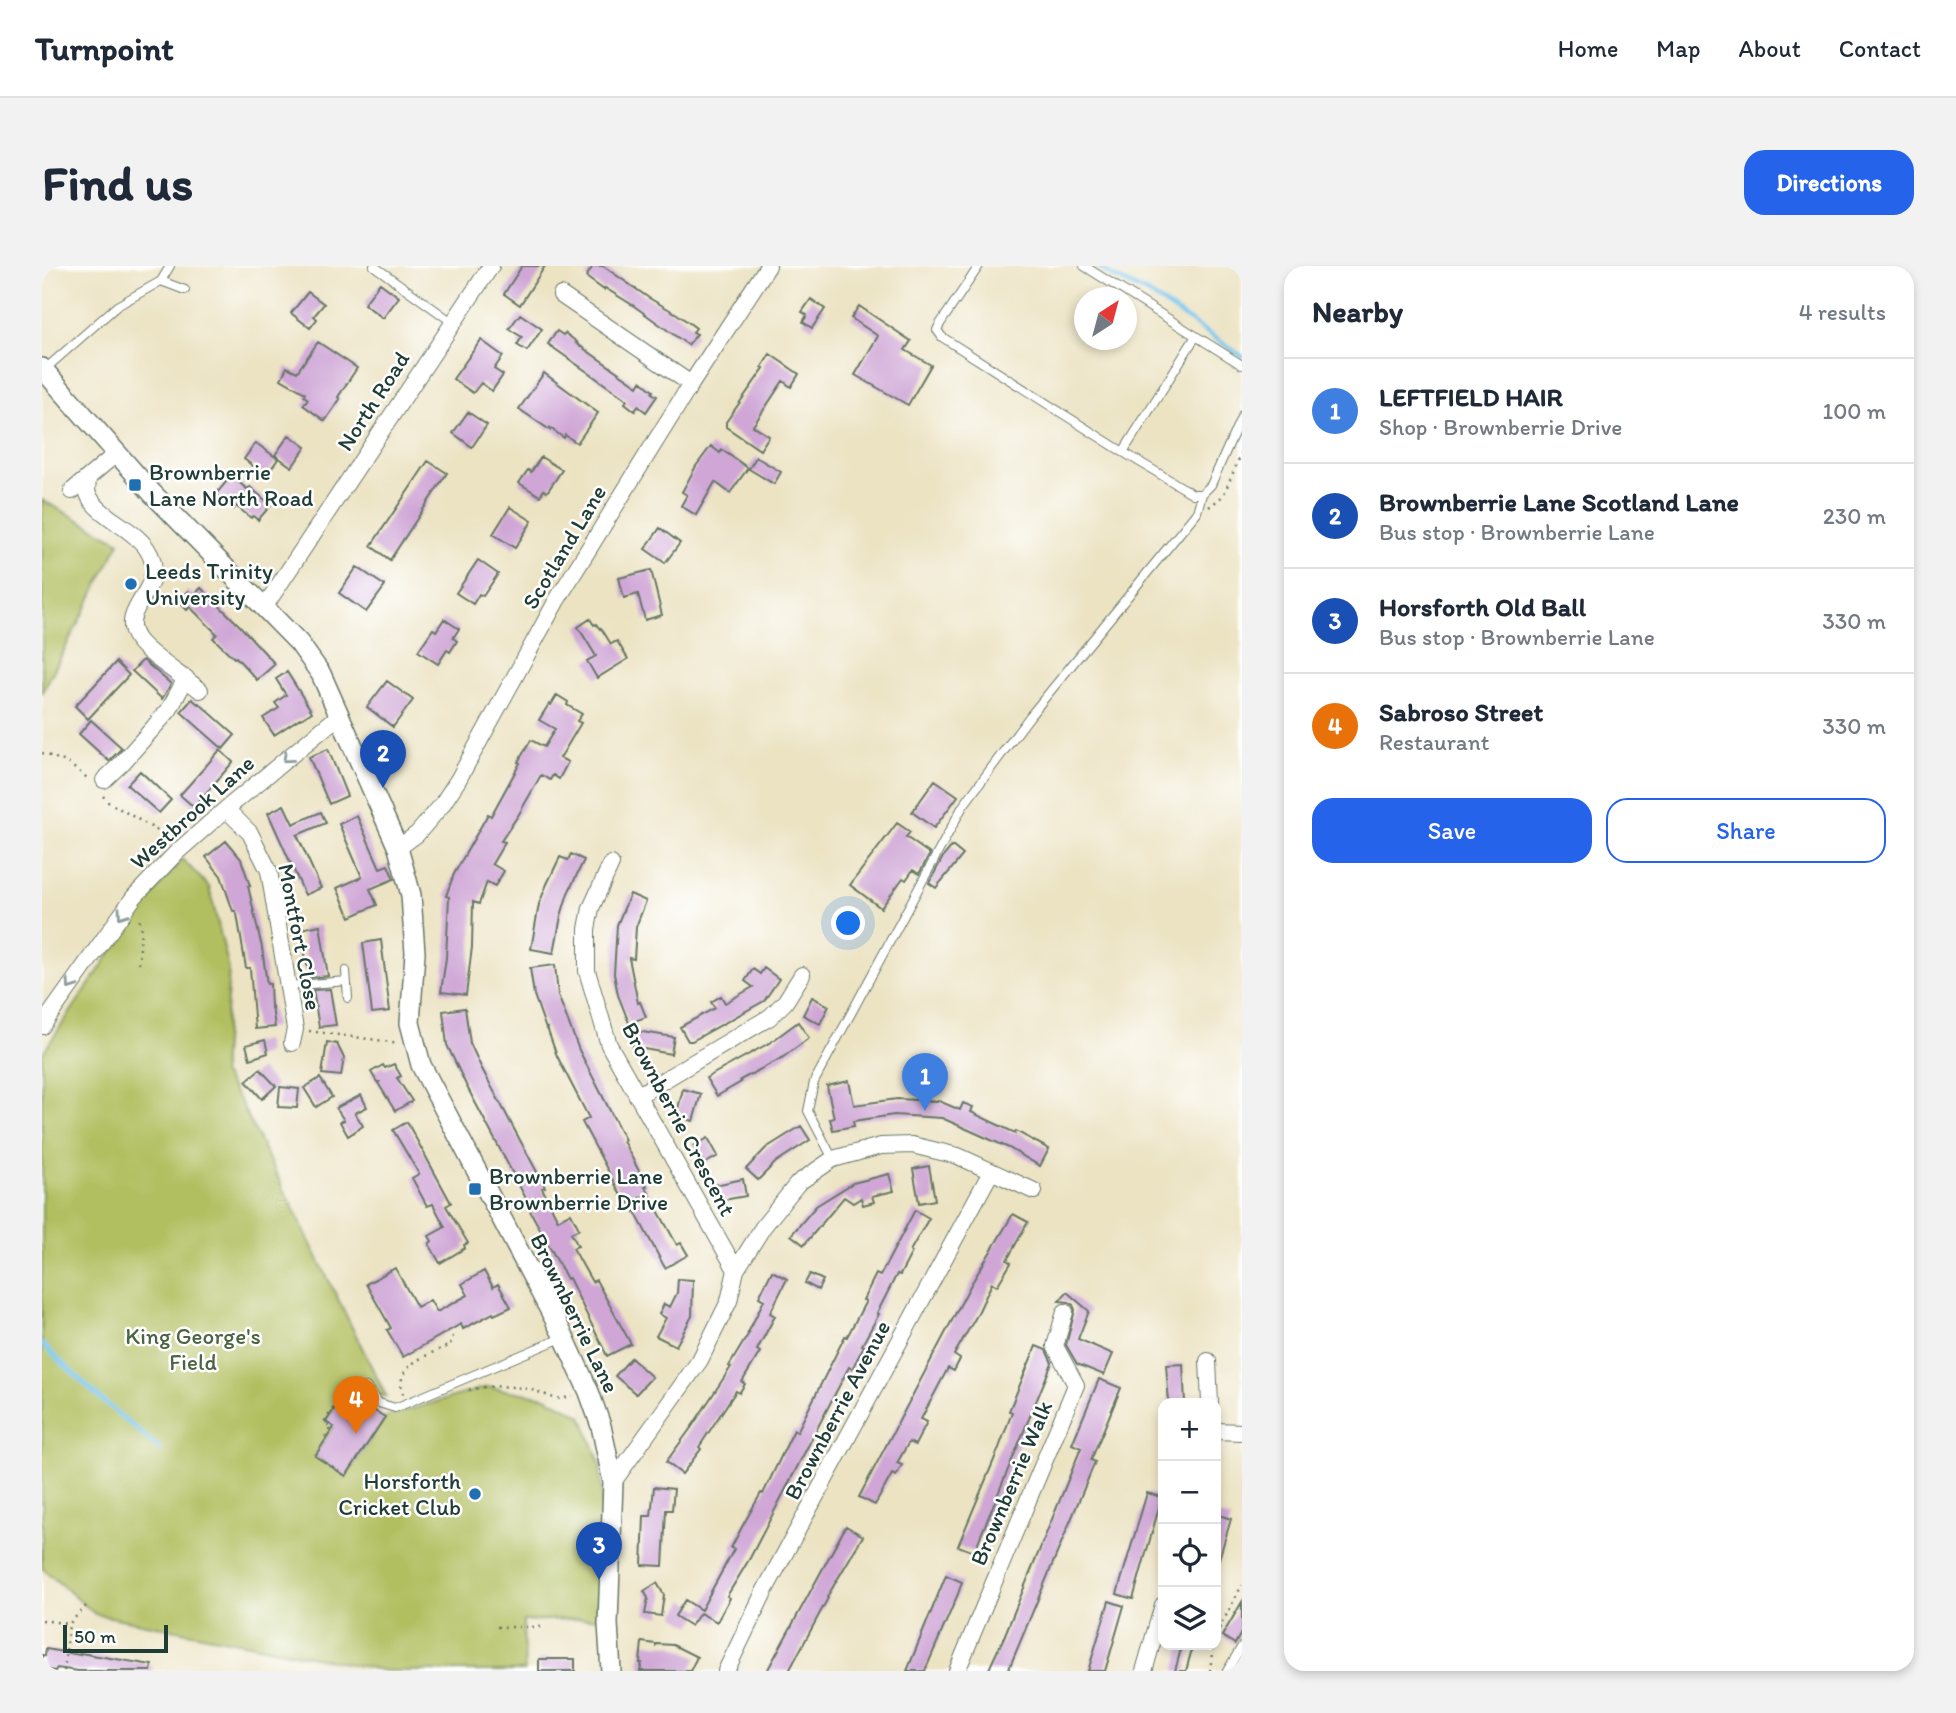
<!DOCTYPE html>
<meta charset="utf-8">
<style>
:root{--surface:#fff;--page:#f2f2f3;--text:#1f2937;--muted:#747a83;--line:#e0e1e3;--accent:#2563eb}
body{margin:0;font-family:Itim,sans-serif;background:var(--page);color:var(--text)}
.controls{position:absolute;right:21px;bottom:21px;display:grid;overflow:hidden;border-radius:14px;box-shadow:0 4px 10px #0003}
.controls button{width:63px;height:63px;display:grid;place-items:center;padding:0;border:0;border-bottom:2px solid var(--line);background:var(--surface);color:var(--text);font:35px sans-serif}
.compass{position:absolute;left:1032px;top:21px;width:63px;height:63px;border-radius:50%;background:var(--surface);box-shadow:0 4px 10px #0003;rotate:36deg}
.scale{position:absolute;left:21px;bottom:18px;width:105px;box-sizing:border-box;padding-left:7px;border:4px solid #1f3d34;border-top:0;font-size:19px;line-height:24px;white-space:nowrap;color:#1f3d34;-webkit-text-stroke:5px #fff;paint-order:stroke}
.you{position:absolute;left:807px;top:658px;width:24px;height:24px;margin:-18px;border:5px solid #fff;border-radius:50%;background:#1a73e8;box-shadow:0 0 0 10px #1a73e833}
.badge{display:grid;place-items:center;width:46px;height:46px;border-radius:50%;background:var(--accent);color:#fff;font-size:23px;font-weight:700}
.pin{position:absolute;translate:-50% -58px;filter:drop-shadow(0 2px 4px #0008)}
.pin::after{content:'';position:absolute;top:37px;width:24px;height:21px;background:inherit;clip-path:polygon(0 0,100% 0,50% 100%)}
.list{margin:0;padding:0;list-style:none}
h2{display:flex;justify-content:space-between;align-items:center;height:91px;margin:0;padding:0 28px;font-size:30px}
h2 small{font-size:23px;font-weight:400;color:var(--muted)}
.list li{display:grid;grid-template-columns:46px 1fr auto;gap:21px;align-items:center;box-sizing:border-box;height:105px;padding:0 28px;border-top:2px solid var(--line)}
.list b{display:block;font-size:26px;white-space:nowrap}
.list p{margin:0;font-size:23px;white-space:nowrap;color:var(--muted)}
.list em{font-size:23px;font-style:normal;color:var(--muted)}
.actions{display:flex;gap:14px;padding:21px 28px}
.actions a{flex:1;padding:16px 0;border:2px solid var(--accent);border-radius:21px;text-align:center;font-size:24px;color:var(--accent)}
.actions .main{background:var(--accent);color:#fff}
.icon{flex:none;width:38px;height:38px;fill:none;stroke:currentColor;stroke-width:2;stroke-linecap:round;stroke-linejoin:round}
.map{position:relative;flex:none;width:1200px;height:1405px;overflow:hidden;border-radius:21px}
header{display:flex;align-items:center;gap:42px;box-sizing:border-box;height:98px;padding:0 35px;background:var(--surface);border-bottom:2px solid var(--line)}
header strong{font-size:33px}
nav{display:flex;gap:38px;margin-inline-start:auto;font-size:24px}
.intro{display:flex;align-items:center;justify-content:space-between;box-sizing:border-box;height:168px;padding:0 42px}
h1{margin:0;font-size:49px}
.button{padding:18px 32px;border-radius:21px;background:var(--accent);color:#fff;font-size:24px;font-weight:700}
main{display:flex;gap:42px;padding:0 42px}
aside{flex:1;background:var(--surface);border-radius:21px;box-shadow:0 4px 10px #0003}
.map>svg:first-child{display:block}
</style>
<header>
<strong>Turnpoint</strong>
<nav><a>Home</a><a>Map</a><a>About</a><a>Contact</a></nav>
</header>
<div class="intro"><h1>Find us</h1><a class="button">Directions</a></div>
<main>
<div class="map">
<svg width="1200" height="1405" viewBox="0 0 1200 1405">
<rect width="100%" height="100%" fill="#fff"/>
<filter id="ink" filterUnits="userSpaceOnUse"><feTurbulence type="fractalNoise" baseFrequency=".0143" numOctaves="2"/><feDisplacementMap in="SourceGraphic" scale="14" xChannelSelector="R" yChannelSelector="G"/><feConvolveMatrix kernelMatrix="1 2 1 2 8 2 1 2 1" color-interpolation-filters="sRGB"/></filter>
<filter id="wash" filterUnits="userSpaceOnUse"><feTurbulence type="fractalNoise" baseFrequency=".00686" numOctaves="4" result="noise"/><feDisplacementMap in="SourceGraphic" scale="28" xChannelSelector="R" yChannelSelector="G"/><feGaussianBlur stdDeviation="1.57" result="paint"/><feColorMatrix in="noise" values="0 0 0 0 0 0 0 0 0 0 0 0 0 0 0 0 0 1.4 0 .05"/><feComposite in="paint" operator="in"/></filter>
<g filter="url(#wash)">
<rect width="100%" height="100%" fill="#ece3c3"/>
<path fill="#b2bf61" stroke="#687e4a" stroke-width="2" d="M0,234L78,276L0,427Z
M140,593L167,621L187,703L180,807L199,837L344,1130L302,1128L284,1155L292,1161L273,1190L304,1210L343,1151L445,1121L504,1131L540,1150L558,1198L560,1246L555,1352L481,1355L483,1405H344L53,1348L0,1302V788L96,647Z"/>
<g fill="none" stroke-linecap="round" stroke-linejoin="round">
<path stroke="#6fc2eb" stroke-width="4.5" d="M1056,0L1070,10L1109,29L1200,90
M0,1078L62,1136L118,1183"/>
</g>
<g id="blocks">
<path fill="#cfa6d6" d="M480,0H503L478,39L462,28Z
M551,0H561L607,32L635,48L654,62L651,66L655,68L646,79L592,40L563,22L562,24L544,11Z
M338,17L357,31L341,52L322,38Z
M266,26L282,38L272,50L275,53L268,62L249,47Z
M769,33L783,43L770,62L761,56L765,49L760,46Z
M817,40L869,75L863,84L889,99L866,139L813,109L836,70L809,52Z
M478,48L500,63L485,85L475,79L480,71L467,63Z
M515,65L521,69L523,67L535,76L534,77L596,120L599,115L611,125L610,127L615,130L604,146L596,140L593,145L583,137L585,134L506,78Z
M439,74L461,90L452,103L461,109L450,125L439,117L431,127L411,113Z
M276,76L315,102L296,131L298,133L283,155L261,139L266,133L262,130L263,127L239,113L245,101L255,106Z
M728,88L757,108L749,121L741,115L711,160L727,170L718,184L684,161V156L722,102L720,101Z
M502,107L556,147L535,177L523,169L522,172L508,162V164L477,143Z
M426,146L445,159L430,181L411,167Z
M247,169L264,181L250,201L233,189Z
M214,177L236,193L224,210L202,193Z
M669,180L678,187L680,184L706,202L688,227L673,216L654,249L639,240L645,229L640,226L654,200Z
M499,191L520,204L505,226L502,224L498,230L477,217L486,204L489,206Z
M714,191L739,206L732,218L707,203Z
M386,195L405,207L348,294L329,280Z
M189,210L205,223L208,221L229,239L216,254L211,250L209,252L194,240L192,243L174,228Z
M468,241L490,255L473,282L451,268Z
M618,262L638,277L623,297L603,283Z
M436,294L456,308L441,330L437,328L431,338L414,327Z
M315,301L343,320L324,346L297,327Z
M609,304L620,349L603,354L596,328L582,332L577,312Z
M159,322L197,359L233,398L215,414L194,391L192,392L171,372L175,368L148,341L145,344L136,335L146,325L151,330Z
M402,353L417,363L411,372L415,375L408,386L405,384L396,398L376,385L391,363L394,365Z
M548,353L552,359L554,358L558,363L559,362L569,378L575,375L586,393L555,412L545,395L554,390L536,361Z
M101,394L129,418L120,433L90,405Z
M74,396L87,409L46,453L33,440Z
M245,406L270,446L259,453L258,452L232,469L221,452L237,442L233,437L244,429L234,413Z
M345,415L371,434L351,461L325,441Z
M515,429L526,436L525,439L540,448L535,455L539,457L518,492L526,496L517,513L511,509L508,514L499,509L477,548L459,575L463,576L450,598L462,605L453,620L445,616L437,638L431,636L430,681L424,729L399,726L404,692L407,631L404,630L412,608L446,548L449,550L478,497L476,496L489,474L502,481L513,463L497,454L507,438L509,439Z
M150,433L156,438L157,437L193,469L181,483L139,446Z
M49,454L80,482L67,495L37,468Z
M286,483L305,530L287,538L267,491Z
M178,484L191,496L152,541L138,529Z
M98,505L129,534L117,547L85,519Z
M893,514L916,530L892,562L870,546Z
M242,539L251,558L279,546L284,557L255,569L279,622L263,629L226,547Z
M315,550L338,602L346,599L352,613L328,623L335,639L308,651L295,622L320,611L297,558Z
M855,557L868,566L864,571L888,588L877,608L871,604L864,614L861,612L839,642L808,619Z
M184,575L199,593L208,620H206L220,682L225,718H228L229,742L230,741L233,761L213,763L208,702H204L195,648L193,645H191L179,610L164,591Z
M910,580L921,589L894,622L887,617L901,591Z
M529,588L542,594L526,627L519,650L512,687L489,683L497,638L505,618L518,591L526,594Z
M588,628L604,635L594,661L592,693L587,692L596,737L598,736L604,751L587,757L576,729L572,708L575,659Z
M278,659L286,710L267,712L259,663Z
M339,674L348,745L330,747L321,677Z
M513,699L516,729L537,784L583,874L581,875L605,920L603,921L607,927L597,932L608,930L635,979L639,977L646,989L623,1002L585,931L581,933L540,856L547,852L515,790L505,762L504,763L492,729L488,702Z
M722,702L737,713L722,735L650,775H646L638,761L673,742L669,736L679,730L683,737L711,721L703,715L711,703L718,708Z
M288,723L294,759L277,761L271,724Z
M770,731L787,740L778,758L761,749Z
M423,742L428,777L439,801L503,921L500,922L516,954L529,947L537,963L529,967L536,980L531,982L550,1016L554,1014L589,1078L565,1090L527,1012L525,1013L486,941L488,940L424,819L405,779L401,745Z
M756,756L767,772L740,792L698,814L699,816L675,830L664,812L729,776Z
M594,765L632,771L629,788L591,781Z
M223,774L226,787L208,793L204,779Z
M285,776L295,778L302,792L299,810L280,808Z
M352,798L359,810L355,812L370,835L353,845L336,817L337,816H335L329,806L341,799L343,802Z
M218,803L234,820L220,833L204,815Z
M278,812L290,831L274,841L262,822Z
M807,815L812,839L855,833L897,835L918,844L921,837L931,841L929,846L973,867L974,865L1007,883L998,900L967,882L900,852L852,849L811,855L812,860L791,864L788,853L792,852L785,820Z
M238,821L257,823L255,842L236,841Z
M641,823L659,828L651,855L634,850Z
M319,829L325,841L313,847L321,860L306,870L298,856L302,854L294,842Z
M365,856L409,937L404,940L426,977L422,979L423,982L398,997L387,978L390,975L387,970L403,961L391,938L385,940L370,912L377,908L351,864Z
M759,860L768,874L734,896L716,914L704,903L724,882Z
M666,872L676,890L662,898L652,880Z
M887,900L893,934L877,937L871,903Z
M847,908L852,925L830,930L832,936L821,939L819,932L811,937L802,931L762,979L749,969L774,940L811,917Z
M701,913L704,930L676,935L673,919Z
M873,944L887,952L868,985L870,986L858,1009L855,1008L835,1047L837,1048L820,1079L822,1080L810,1103L807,1101L708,1292L685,1330L688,1332L675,1356L658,1347L649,1360L633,1350L643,1334L659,1344L692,1283L689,1282L701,1259L719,1227L721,1228L746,1176L752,1164L755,1166L803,1070L805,1071L824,1035L821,1034L834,1008L838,1010Z
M971,948L986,956L965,994L969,997L955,1020L950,1017L935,1049L912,1089L918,1093L912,1105L906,1102L879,1153L885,1156L873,1179L867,1176L855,1197L860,1199L854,1210L850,1208L833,1239L817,1231L928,1020Z
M353,1002L375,1041L388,1034L395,1046L426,1029L420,1018L442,1005L451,1021L456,1018L469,1041L452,1049L451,1047L421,1063L419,1058L361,1091L345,1064L349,1062L324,1018Z
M730,1005L745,1013L728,1047L733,1050L715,1084L718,1086L700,1116L703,1118L697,1127L694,1125L657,1181L659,1183L640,1208L624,1196L649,1162L689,1101L687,1100L707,1067H706L722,1034L717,1031Z
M768,1008L781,1014L776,1024L763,1017Z
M636,1013L651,1014L650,1050L634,1080L614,1070L624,1052L617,1048L622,1038L628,1041L635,1027Z
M1025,1026L1047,1045L1036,1073L1071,1088L1062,1109L1035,1098L1024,1079L1033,1044L1031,1039L1027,1036L1017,1035Z
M994,1080L1004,1084L1010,1097L932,1286L916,1280L957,1182L970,1146L967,1145Z
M589,1092L610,1111L594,1128L573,1110Z
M1141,1098L1143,1137H1127L1124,1099Z
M1057,1113L1079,1122L1049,1194L1053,1196L966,1405H946L962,1371L1039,1182L1030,1178Z
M302,1127L343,1151L304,1210L273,1190L292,1161L284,1156Z
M612,1221L632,1223L630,1244H624L621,1300L600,1299L602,1250H609Z
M1105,1227L1120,1231L1091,1333L1075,1328Z
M1174,1248L1189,1253L1177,1293L1174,1292Z
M804,1260L821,1270L785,1331L786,1332L747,1405H725Z
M904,1309L920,1316L916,1328L883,1405H865Z
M615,1317L622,1329L619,1350L603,1348L606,1332L602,1325Z
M1067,1335L1082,1340L1066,1395L1063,1405H1046Z
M1200,1336V1365L1193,1378L1180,1370Z
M600,1376L614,1378V1379L615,1378L631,1379L655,1391L648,1405H598L600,1397H598Z
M1140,1379H1151L1144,1405H1133Z
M4,1383L38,1389V1387L110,1399L109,1405H36L15,1402L13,1405L0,1403V1389L3,1390Z
M497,1393H533V1405H497Z"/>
</g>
</g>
<g filter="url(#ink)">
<use href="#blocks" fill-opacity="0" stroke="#677766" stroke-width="2"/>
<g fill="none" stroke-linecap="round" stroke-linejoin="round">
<defs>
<path id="service" d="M332,0L410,56
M937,0L898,58L895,64L900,71L1081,186L1151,228H1160L1169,219L1200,149
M1042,0L1200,99
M119,15L143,24
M2,104L75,40L119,15L128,0
M1081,186L1154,70
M304,705L306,732
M246,720L304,715
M791,893L766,845L772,816L921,540L988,450L1155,246L1160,228
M324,1121L337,1137L353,1142L522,1071
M1185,1405L1200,1380"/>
<path id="minor" d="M519,29L649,118
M46,213C46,218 44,224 46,228C55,250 92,262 105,283C130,321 73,342 95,373C105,388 142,411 158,424
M30,225L75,187
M223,340L449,0
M62,514L81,496L127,444L144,412
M184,543L208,567L227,605L253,763L250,777
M356,582L375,568L399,540L416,514L515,334L649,118L726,0
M569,598L549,642L545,663V705L567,779L694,1004
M0,760L92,631L135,586L184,543L298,449
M595,830L728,751L743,736L760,709
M1166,1095L1168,1137
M1174,1165L1200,1166
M571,1216L658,1094L687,1035L694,1004L721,961L756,917L791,893L839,880L870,879L916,890L992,925
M684,1405L723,1324L949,906
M915,1405L1034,1119L1013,1080L1023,1046
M1102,1405L1121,1339"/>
<path id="tertiary" d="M0,102L110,227L257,377L279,408L356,582L369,629L373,687L368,757L379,799L522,1071L547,1126L559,1160L571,1216L566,1358L569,1405"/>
</defs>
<use href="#service" stroke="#677766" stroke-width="10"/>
<use href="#minor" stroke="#677766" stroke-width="18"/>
<use href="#tertiary" stroke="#677766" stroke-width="22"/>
<path stroke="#677766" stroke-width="2.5" stroke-dasharray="2 5" stroke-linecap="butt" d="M1167,241L1181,230L1200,186
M0,487L24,496L48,514
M61,530L66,536L123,569L127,575
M97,698L99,662L97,652
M267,765L357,777
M427,1124C447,1119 473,1119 493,1125C511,1130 510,1136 530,1130
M361,1128C351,1098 387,1089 408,1079L411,1070
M283,1171L289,1161L282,1156L303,1125L321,1135
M0,1354L27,1358
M455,1361H504
M1174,1369L1200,1319
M22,1405L27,1358L44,1340
M1168,1405L1171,1379"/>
<use href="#service" stroke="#fff" stroke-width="8"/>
<use href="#minor" stroke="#fff" stroke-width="16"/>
<use href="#tertiary" stroke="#fff" stroke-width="19"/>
</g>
<defs><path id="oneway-chevron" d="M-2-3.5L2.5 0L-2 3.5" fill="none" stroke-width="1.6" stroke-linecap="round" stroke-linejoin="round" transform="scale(1.75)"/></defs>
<g stroke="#8f9e9a">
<use href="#oneway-chevron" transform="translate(245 492) rotate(140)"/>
<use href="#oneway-chevron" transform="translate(80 648) rotate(125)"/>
<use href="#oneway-chevron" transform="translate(29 719) rotate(125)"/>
</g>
</g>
<g fill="#1f6fb2" stroke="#fff" stroke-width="2.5">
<rect x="86" y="212" width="14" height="14" rx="3.5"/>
<circle cx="89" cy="318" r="7"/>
<rect x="426" y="916" width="14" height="14" rx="3.5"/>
<circle cx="433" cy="1228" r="7"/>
</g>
<g text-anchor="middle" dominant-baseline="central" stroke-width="5" stroke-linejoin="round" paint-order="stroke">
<g font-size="23" fill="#1f3d34" stroke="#fff">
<text transform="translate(331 135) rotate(-57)">North Road</text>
<text transform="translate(522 281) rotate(-59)">Scotland Lane</text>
<text transform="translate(150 546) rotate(-42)">Westbrook Lane</text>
<text transform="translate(258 671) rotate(79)">Montfort Close</text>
<text transform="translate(637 853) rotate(62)">Brownberrie Crescent</text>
<text transform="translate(533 1047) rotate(64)">Brownberrie Lane</text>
<text transform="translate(795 1144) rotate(-62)">Brownberrie Avenue</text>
<text transform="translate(969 1217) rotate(-67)">Brownberrie Walk</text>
</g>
<g font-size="23" fill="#1f3d34" stroke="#fff" text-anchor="start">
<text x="107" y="206">Brownberrie<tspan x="107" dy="26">Lane North Road</tspan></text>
<text x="103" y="305">Leeds Trinity<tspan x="103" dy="26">University</tspan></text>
<text x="447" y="910">Brownberrie Lane<tspan x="447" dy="26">Brownberrie Drive</tspan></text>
<text x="419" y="1215" text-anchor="end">Horsforth<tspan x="419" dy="26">Cricket Club</tspan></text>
</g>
<g font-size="23" fill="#4b6442" stroke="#fff">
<text x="151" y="1070">King George's<tspan x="151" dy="26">Field</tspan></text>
</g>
</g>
</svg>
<div class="controls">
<button>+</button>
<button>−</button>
<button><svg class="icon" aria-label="locate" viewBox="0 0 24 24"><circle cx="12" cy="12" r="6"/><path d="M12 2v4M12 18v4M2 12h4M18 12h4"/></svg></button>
<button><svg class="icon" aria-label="layers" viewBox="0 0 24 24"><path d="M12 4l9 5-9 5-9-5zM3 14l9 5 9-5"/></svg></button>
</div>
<svg class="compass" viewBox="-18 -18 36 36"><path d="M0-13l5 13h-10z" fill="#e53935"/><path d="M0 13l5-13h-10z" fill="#747a83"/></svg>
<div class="scale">50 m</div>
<div class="you"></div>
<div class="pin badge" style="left:883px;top:845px;background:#3f7fe0">1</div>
<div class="pin badge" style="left:341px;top:522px;background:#1a4fb4">2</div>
<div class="pin badge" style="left:557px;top:1314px;background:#1a4fb4">3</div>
<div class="pin badge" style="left:314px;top:1168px;background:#e8710a">4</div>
</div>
<aside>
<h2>Nearby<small>4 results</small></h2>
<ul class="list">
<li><span class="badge" style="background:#3f7fe0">1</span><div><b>LEFTFIELD HAIR</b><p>Shop · Brownberrie Drive</p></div><em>100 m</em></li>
<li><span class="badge" style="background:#1a4fb4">2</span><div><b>Brownberrie Lane Scotland Lane</b><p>Bus stop · Brownberrie Lane</p></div><em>230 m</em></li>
<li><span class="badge" style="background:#1a4fb4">3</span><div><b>Horsforth Old Ball</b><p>Bus stop · Brownberrie Lane</p></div><em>330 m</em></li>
<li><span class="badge" style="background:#e8710a">4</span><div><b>Sabroso Street</b><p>Restaurant</p></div><em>330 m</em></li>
</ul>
<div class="actions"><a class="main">Save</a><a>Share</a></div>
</aside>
</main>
